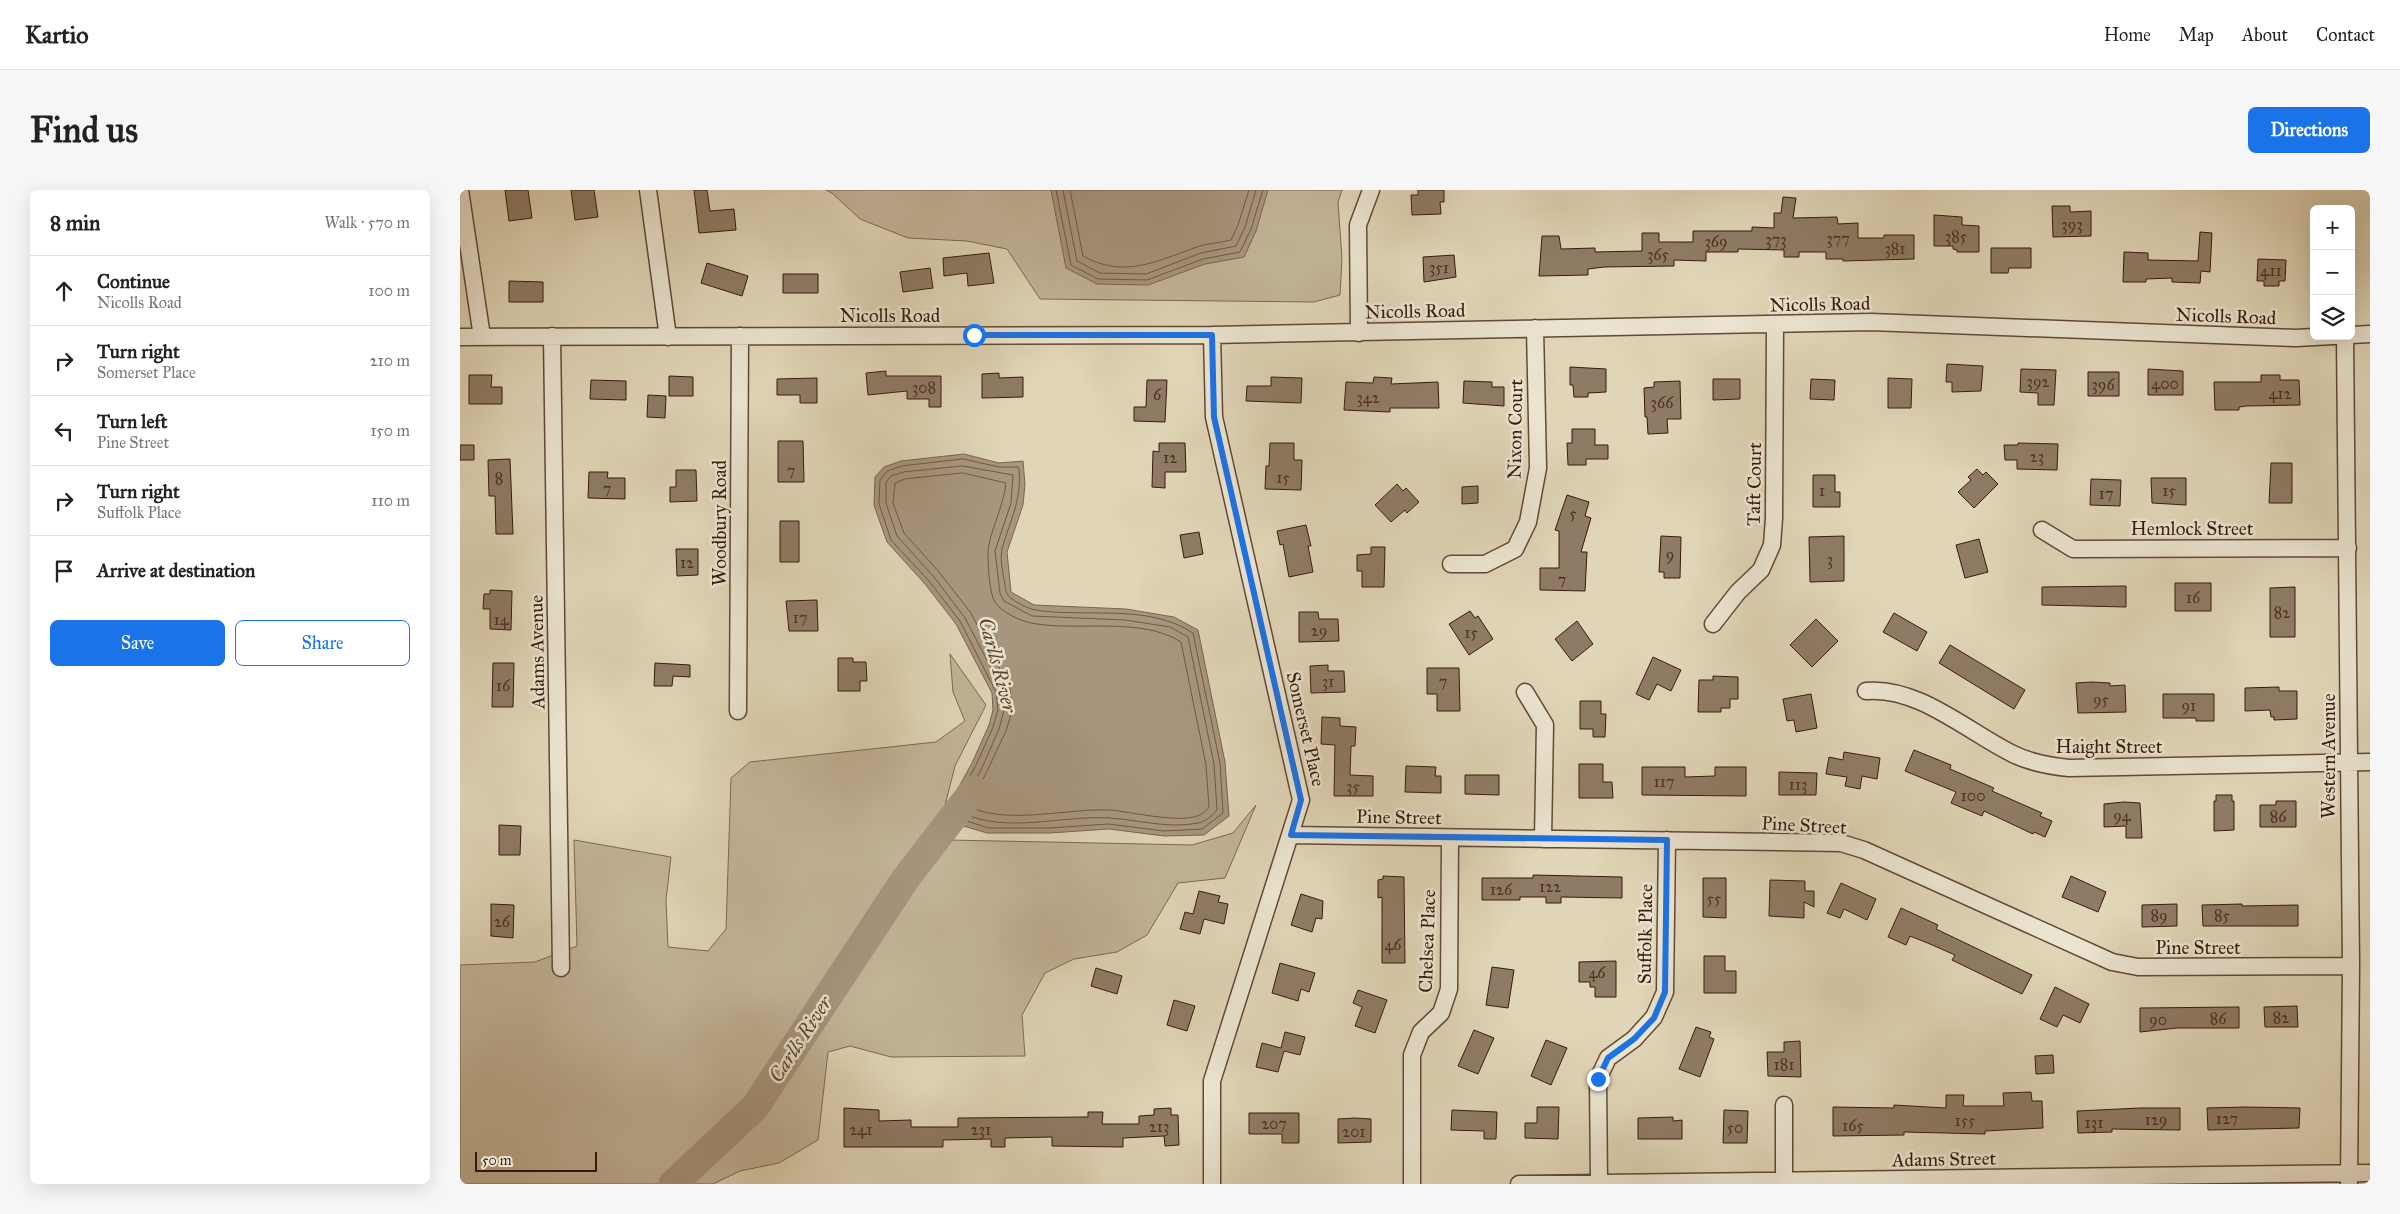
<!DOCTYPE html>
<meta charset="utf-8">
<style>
:root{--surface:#fff;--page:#f6f6f6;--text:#222;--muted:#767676;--line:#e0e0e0;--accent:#1a73e8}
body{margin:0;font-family:"IM FELL Great Primer",serif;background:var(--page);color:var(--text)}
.controls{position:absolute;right:15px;top:15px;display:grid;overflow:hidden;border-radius:8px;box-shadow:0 5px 20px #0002}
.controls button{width:45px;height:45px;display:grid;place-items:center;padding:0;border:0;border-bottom:1px solid var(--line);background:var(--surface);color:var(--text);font:25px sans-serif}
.scale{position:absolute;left:15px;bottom:12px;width:122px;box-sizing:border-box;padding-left:5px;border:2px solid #381a0d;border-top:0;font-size:14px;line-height:18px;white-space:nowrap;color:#381a0d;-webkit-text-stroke:4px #ebe4d0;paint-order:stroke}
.stop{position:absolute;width:15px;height:15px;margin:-11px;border:4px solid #1a73e8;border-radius:50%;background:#fff}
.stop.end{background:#1a73e8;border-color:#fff;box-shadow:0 1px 5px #0008}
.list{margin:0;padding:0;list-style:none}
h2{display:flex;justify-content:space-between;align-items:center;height:65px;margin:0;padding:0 20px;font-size:21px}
h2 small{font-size:16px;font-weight:400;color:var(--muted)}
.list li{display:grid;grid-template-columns:32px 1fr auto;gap:15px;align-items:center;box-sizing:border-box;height:70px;padding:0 20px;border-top:1px solid var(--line)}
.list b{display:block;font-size:19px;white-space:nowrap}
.list p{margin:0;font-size:16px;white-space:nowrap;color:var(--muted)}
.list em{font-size:16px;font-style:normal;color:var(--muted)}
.actions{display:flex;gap:10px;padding:15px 20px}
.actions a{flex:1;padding:11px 0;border:1px solid var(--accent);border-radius:8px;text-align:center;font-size:18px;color:var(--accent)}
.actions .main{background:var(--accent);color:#fff}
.icon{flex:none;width:28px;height:28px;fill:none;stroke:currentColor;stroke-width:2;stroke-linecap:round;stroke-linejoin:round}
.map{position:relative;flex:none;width:1910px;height:994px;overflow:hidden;border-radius:8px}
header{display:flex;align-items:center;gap:30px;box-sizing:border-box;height:70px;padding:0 25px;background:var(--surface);border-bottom:1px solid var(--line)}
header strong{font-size:24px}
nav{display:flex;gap:28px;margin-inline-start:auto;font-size:18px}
.intro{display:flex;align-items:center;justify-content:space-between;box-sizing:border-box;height:120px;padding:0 30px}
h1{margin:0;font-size:35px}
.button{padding:12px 22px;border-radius:8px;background:var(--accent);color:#fff;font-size:18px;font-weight:700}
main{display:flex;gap:30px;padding:0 30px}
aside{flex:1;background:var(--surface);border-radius:8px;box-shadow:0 5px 20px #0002}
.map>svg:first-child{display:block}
</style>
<header>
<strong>Kartio</strong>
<nav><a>Home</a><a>Map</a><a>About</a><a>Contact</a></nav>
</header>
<div class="intro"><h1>Find us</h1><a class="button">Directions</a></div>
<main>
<aside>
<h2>8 min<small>Walk · 570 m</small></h2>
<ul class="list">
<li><svg class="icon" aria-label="ahead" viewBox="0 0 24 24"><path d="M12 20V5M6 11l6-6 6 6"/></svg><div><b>Continue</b><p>Nicolls Road</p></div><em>100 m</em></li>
<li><svg class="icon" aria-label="right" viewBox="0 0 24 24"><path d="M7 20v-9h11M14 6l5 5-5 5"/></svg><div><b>Turn right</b><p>Somerset Place</p></div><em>210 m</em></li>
<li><svg class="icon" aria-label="left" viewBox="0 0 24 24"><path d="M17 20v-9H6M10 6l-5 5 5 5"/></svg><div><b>Turn left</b><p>Pine Street</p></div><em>150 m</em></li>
<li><svg class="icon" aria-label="right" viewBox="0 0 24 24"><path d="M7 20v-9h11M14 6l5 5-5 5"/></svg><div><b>Turn right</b><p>Suffolk Place</p></div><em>110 m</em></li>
<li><svg class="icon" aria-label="arrive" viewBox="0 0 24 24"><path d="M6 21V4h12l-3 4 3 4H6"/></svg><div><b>Arrive at destination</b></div></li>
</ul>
<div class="actions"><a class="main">Save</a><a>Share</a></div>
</aside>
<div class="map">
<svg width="1910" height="994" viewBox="0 0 1910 994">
<rect width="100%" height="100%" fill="#e0d5b6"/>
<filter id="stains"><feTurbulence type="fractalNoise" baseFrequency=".004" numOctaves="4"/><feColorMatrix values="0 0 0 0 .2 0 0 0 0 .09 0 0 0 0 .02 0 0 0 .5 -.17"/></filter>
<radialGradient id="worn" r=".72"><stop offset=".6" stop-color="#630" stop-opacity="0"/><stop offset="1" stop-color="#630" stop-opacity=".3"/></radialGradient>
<path fill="#c3b599" stroke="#7e6853" d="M366,0H882L878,12L882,68L880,105L854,112L580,109L547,59L507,51L448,48L400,29L372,3Z
M490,464L526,515L495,576L481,631L471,643L489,650L732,655L773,643L796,615L765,688L718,693L687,745L657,762L614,769L585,783L562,825L565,866L431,867L390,856L368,862L358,950L319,973L280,981L253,994H0V775L75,772L117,756L114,650L211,667L206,710L208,757L248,761L266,739L271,588L290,572L476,552L505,531L493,502Z"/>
<path fill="#a7957d" stroke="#7b6450" d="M591,0H808L796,41L784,67L745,74L688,95L637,94L606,78Z
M504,264L539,273L563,271L565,294L563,315L547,362L551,402L574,415L666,419L714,427L738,440L765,572L769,626L744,645L704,646L649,639L590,643H527L490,632L491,611L512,573L529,535L533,520L532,503L496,434L465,394L427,352L414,315L415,287L424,277L441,271Z"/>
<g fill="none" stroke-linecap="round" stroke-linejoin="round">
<path stroke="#705845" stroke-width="1" d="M596,0L611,75L638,89L687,90L743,69L780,62L791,39L803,0
M603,0L617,71L640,83L686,84L741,63L776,56L785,37L796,0
M610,0L623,66C664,89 697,71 737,57C748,53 760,53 771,50L778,35L789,0
M503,269L539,277H557L559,278C562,311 550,330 542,359C539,372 545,390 546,402C549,410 567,418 575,420C627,428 687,413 733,443L760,573L763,623L742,639L704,641L648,634L590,638H528L495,627L496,612L516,575L533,537L538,520L536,502L500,431L469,391L431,350L419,314L420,290L427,281L442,276Z
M503,276L553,285L551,313L535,361L540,403L544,411L572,426L665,430L710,437L728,447L754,574L757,620C753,625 745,632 738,633C709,639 679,630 650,628C602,625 548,644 502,623V614L522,578L539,539L544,520L543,501L505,428L474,387L437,346L426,313V292L431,286L444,282Z
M503,283L546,293C544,316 528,345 528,363C528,374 529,403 535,412C540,421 560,431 571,433C615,442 681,426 721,452L746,575L749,617C747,620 742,625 737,626C716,633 673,622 650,620C610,618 547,635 510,617L546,541L552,521L550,499L511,423L479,382L444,343L433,313L435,293L445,289Z"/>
<path stroke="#a7957d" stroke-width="29" d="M213,994L295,917L446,688L514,600"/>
</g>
<path fill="#8f7b65" stroke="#381a0d" d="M45,0H68L72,28L49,31Z
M111,0H134L138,27L115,30Z
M234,0H247L250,21L274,19L276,40L239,43Z
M958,0H984V12H980L981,24L952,25L951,5H958Z
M1323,7L1336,8L1333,28L1377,27L1378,34L1398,33V48H1424V45H1454V69L1383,71V69H1366V62H1339V67H1324V60L1278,59V62H1246V71L1214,70V76L1144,77L1128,79V85L1079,86L1082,46H1099L1101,59L1135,58V62L1182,61V43H1199V52H1233V41H1292V37L1314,38V23H1321Z
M1592,16H1610V22L1631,21V46L1593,47Z
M1474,25L1502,27V35L1519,36V62H1497V60L1493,59V56H1474Z
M1740,42L1752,43L1750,82L1741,81L1740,93L1712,92V88L1686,89V92H1663L1664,62L1688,63V70L1738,71Z
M1531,58H1571V78H1549L1548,83H1531Z
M529,63L534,93L508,96L507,83L484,86L483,68Z
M994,65L996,87L964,92L963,67Z
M1798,69L1826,70L1825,91H1819V96H1804V91H1797Z
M247,73L288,86L282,106L241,93Z
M470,78L473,98L443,102L440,82Z
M323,84H358V103H323Z
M49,91L83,92V112H49Z
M1487,174L1523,176L1521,201L1492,202V192H1486Z
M1110,177L1146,179V202L1128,203V207H1114L1113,195H1110Z
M1561,179L1596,180L1594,215H1578V203L1560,202Z
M1688,179L1723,181V205H1688Z
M426,181V186H481V217H469V209H447V201L408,205L406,183Z
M1628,182H1659V206H1628Z
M539,183V188L563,187V207L522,208V184Z
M9,185H32L31,197H42V214H9Z
M1801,185H1820V190H1839L1840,215L1787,216L1779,217V220H1755L1754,192H1801Z
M209,186L233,187V206H209Z
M811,187L842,188L841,213L786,211L787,196H811Z
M914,187L932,188L931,194L978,192L979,218H930V222L884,220L886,192L913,193Z
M357,188V213H340V205H317V189Z
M1428,188L1452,189L1451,218H1428Z
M1253,189H1280V209L1253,210Z
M1351,189L1375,190L1374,210L1350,209Z
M131,190L166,191V210L130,209Z
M687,190H707L705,232L674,231V217H686Z
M1004,191L1032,192V197H1044V216L1003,213Z
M1220,191L1221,229H1207L1208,243L1188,244L1187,227H1185L1184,198L1194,197V192Z
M188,205L206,206L205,228L187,227Z
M1112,239H1135V255H1148V269H1126V275H1108L1107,253H1112Z
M318,251H343L344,292H318Z
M699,253H725L726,282H705V298L692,297L693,261L699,262Z
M810,253H834V270H842L841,300L805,299L806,276H809Z
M1558,253L1598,254L1597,280L1557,279V270H1545L1544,255H1558Z
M0,255H14V270H0Z
M50,269L53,344H36L35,306H29L28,270Z
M1811,273H1832V313H1809Z
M1517,279L1523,285L1526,282L1538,294L1514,318L1498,302L1511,290L1508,287Z
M216,280H236L237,311L210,312V297H216Z
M129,282H148L147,288H165V309L128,308Z
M1353,285H1375V302H1380V317H1353Z
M1691,288H1726V315L1692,313Z
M1631,289L1661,290L1660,316L1630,315Z
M937,294L943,301L946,298L959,312L947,323L945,320L931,332L915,315Z
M1018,296V313L1002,314V297Z
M1107,305L1129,312L1125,326L1131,328L1121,362H1127L1125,401L1080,400V378H1099V341L1095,340Z
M320,331H339V372H320Z
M846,335L851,356H848L853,382L829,387L823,354L820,355L817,341Z
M739,342L743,364L724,368L720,345Z
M1201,346L1221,347L1220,388H1204V382H1199Z
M1384,346V391L1350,392L1349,347Z
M1519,349L1528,382L1505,388L1496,355Z
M911,357H925L924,397H902V381H897V365L911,364Z
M216,359H238V385L217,386Z
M1715,393H1751V421H1715Z
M1666,396V417L1582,415V397Z
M1835,397V447H1810V398Z
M30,400L52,401L51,440L30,439V419H23L24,404H30Z
M357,410L358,441H329L326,411Z
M1010,421L1015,428L1018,426L1033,449L1009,465L989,434Z
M839,422H858L859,429H878L879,451L839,452Z
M1434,423L1467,442L1457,461L1423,442Z
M1356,429L1378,451L1352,477L1330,455Z
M1117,431L1133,454L1112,471L1095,449Z
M1490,455L1565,500L1554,519L1479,473Z
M1193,467L1221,480L1211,501L1197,494L1189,510L1176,504Z
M378,468H393V472H406L407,491H400V501H378Z
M33,473H54L53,517H32Z
M195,473L230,475V487L213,486L212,496H194Z
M868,475V481H884L885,502L851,503L850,476Z
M967,478H999L1000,521H977V504H967Z
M1253,486L1278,487V509H1270V518H1261V522H1238L1239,490H1253Z
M1632,492L1650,493V496L1665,495L1666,522L1618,523L1616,493Z
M1819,497V501H1837V529L1814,530V527H1811L1810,520L1785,521V498Z
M1351,504L1357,538L1336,542L1334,530L1327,531L1323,509Z
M1703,504H1754V531H1736V528H1703Z
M1120,511H1141V524H1146L1145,547H1133V539H1120Z
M862,527L880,528V536L896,537L895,556H891L890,585L913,586V606H874L875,555L861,554Z
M1454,560L1491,575L1490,579L1534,598L1532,601L1582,623L1580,626L1592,631L1585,647L1574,642L1573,644L1524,621L1522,626L1491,613L1496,602L1445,581Z
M1384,562L1420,568L1417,589L1402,586L1400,599L1385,596L1387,587L1366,584L1369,567L1383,570Z
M1119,574H1143V592H1152L1153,608H1119Z
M946,576L976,577L975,586H981V603L945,602Z
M1182,577H1225V587L1255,586V577H1286V606L1182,605Z
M1319,582L1357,583L1356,605H1319Z
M1005,585H1039V605L1005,604Z
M1756,605H1772V611H1774V640L1754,641V611H1756Z
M1816,611H1836V637H1800V615H1816Z
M1664,612L1680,613L1682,648H1666V636L1644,637V614Z
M39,635L61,636L60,665H39Z
M1073,685L1162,687V708L1101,707V713H1086V707H1060V710H1022V688H1073Z
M923,686L944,687L945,773H922V707L918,708V690L923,689Z
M1611,686L1646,702L1638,722L1602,707Z
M1243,688H1266V728L1243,727Z
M1310,690L1345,691V701H1354V717L1344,712V728L1309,726Z
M1381,693L1416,709L1407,730L1384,719L1380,728L1367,723Z
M739,701L760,706L758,712L768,714L764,734L744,729L740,744L720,739L725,722L733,724Z
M841,704L863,711L862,729L856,728L852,742L831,735Z
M31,714L54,715L53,748L31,746Z
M1717,714V736L1682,737V715Z
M1782,714V716L1838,715V736H1743L1742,715Z
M1441,718L1478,735L1476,739L1572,785L1562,804L1492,770L1495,765L1470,754L1450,746L1446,755L1428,747Z
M1244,766H1265V781H1276V803H1244Z
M1156,771V807H1135V797H1130V792H1119V772Z
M820,773L855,783L849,802L841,799L838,811L812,803Z
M1032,777L1054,780L1048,818L1026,815Z
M636,778L662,786L657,804L631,796Z
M1595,797L1629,814L1620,833L1603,825L1597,837L1580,829Z
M898,800L927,810L915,843L895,836L902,817L893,813Z
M714,810L735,816L727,841L707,835Z
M1837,816L1838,837H1805L1804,817Z
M1779,817V838H1717L1680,842V818Z
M1236,837L1251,842L1249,847L1254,849L1240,887L1219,879Z
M1014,840L1034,848L1018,884L998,876Z
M825,842L845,847L840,865L824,861L818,882L796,877L802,853L821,858Z
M1086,850L1107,858L1091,895L1071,886Z
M1340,851L1341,887L1308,886L1307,862H1324V852Z
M1593,865L1594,883L1576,884L1575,866Z
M1571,902L1572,911H1582L1583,938L1525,941V944L1444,942V945L1373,946V917L1434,918V915L1486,918V905H1504L1503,916H1544L1543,903Z
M1077,917H1099L1098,949L1065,948V933H1077Z
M1786,917L1840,918L1839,938L1748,940L1747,918Z
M384,918L419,920V931L451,930V937H498V928L628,927V922H643L642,934H679V926L694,925V919L711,918V925H718L719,955L705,956L704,946L663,948V957L592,956V947L545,948V957H531V949L483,950V957H384Z
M1680,918H1720V940L1652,939V942L1618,943L1617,921Z
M992,920L1037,922L1036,949H1024V941L991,940Z
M1264,920L1288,921L1287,953H1263Z
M789,923H839V953H822V944H789Z
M1213,927V931L1222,930V949H1178V928Z
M895,928L911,929V952L878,953V929Z"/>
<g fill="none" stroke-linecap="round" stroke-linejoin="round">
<defs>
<path id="minor" d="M0,0L22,147
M188,0L208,147
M899,143L898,35L911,0
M752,145L754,227L841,610L752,891V994
M92,146L101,778
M0,147L752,145L1411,132L1836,148L1910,144
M1885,147L1891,776L1889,994
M1582,340L1613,359L1888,358
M991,374H1025L1055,359L1068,332L1078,278L1075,138
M1253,434L1278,402L1301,380L1312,355L1314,328L1315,134
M1406,501C1458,496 1508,542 1553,564C1571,573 1589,576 1609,578L1910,572
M1065,502L1085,535L1083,649
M278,521L280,146
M831,645L1381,653L1404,660L1652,772L1678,777L1891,776
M1324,991V915
M1139,993L1138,889L1148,868L1174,849L1194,827L1205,802L1207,650
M952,994V865L961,842L981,823L989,799L990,648
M1059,994L1910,983"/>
</defs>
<use href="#minor" stroke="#624937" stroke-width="19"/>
<use href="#minor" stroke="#ebe4d0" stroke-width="16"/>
</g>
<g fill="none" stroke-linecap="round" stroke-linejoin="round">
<path stroke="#1a73e8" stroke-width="6" d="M514,145H752L754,227L841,610L831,645L1207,650L1205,802L1194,828L1174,849L1148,868L1138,889"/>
</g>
<g text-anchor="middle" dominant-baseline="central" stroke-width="5" stroke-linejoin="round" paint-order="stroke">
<g font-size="16" fill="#4e3223">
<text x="1612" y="34">393</text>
<text x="1496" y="46">385</text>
<text x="1378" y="48">377</text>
<text x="1316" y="49">373</text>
<text x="1256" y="51">369</text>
<text x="1435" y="58">381</text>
<text x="1198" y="64">365</text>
<text x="979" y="77">351</text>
<text x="1811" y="80">411</text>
<text x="1578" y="191">392</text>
<text x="1705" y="193">400</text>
<text x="1643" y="194">396</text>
<text x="464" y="197">308</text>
<text x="1820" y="203">412</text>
<text x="697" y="204">6</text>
<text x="908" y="207">342</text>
<text x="1202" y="212">366</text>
<text x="1577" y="266">23</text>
<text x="710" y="267">12</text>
<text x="331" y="280">7</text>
<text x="823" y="287">15</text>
<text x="39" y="288">8</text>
<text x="147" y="298">7</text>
<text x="1362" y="300">1</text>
<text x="1709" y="300">15</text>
<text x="1646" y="303">17</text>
<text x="1113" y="323">5</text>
<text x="1210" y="364">9</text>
<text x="1370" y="369">3</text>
<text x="227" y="372">12</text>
<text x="1102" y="389">7</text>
<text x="1733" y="407">16</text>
<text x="1822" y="422">82</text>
<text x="340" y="427">17</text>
<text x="41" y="429">14</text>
<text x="859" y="440">29</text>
<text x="1011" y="442">15</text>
<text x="868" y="491">31</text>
<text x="983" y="491">7</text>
<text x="43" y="495">16</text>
<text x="1641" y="509">95</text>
<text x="1729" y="515">91</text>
<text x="1204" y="591">117</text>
<text x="1338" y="594">113</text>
<text x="893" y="596">35</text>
<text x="1513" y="605">100</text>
<text x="1662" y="625">94</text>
<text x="1818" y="626">86</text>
<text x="1090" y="696">122</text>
<text x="1041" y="699">126</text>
<text x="1254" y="708">55</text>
<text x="1699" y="725">89</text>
<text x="1762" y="725">85</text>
<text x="42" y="731">26</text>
<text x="933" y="754">46</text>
<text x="1137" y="782">46</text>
<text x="1821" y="827">82</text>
<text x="1758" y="828">86</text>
<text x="1698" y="829">90</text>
<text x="1324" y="874">181</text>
<text x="1767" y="928">127</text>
<text x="1696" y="929">129</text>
<text x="1505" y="930">155</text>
<text x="1634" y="932">131</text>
<text x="814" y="933">207</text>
<text x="1393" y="935">165</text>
<text x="699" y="936">213</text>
<text x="1275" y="937">50</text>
<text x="401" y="939">241</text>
<text x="521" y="939">231</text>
<text x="894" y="941">201</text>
</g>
<g font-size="19" fill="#381a0d" stroke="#ebe4d0">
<text transform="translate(1360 114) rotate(-1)">Nicolls Road</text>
<text transform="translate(955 121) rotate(-1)">Nicolls Road</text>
<text x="430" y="125">Nicolls Road</text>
<text transform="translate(1766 126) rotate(2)">Nicolls Road</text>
<text transform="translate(1055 239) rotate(-89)">Nixon Court</text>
<text transform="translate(1294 294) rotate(-89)">Taft Court</text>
<text transform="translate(259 333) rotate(-90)">Woodbury Road</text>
<text x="1732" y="338">Hemlock Street</text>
<text transform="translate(77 462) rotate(-91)">Adams Avenue</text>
<text transform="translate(846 539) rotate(77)">Somerset Place</text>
<text x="1649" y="556">Haight Street</text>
<text transform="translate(1868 566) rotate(-90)">Western Avenue</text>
<text transform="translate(939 627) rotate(1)">Pine Street</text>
<text transform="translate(1344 635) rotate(3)">Pine Street</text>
<text transform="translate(1185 744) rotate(-89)">Suffolk Place</text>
<text transform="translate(967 751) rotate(-88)">Chelsea Place</text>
<text x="1738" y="757">Pine Street</text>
<text transform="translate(1484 969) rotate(-1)">Adams Street</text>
</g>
<g font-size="20" font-style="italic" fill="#5f4534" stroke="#ebe4d0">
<text transform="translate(538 475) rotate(75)">Carlls River</text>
<text transform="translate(340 849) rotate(-57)">Carlls River</text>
</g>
</g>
<rect width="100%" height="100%" filter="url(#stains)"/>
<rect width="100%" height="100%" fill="url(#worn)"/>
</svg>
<div class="controls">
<button>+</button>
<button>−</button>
<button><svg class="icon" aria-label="layers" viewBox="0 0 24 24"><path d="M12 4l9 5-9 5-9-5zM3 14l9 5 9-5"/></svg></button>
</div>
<div class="scale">50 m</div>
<div class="stop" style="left:514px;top:145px"></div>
<div class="stop end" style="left:1138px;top:889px"></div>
</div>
</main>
